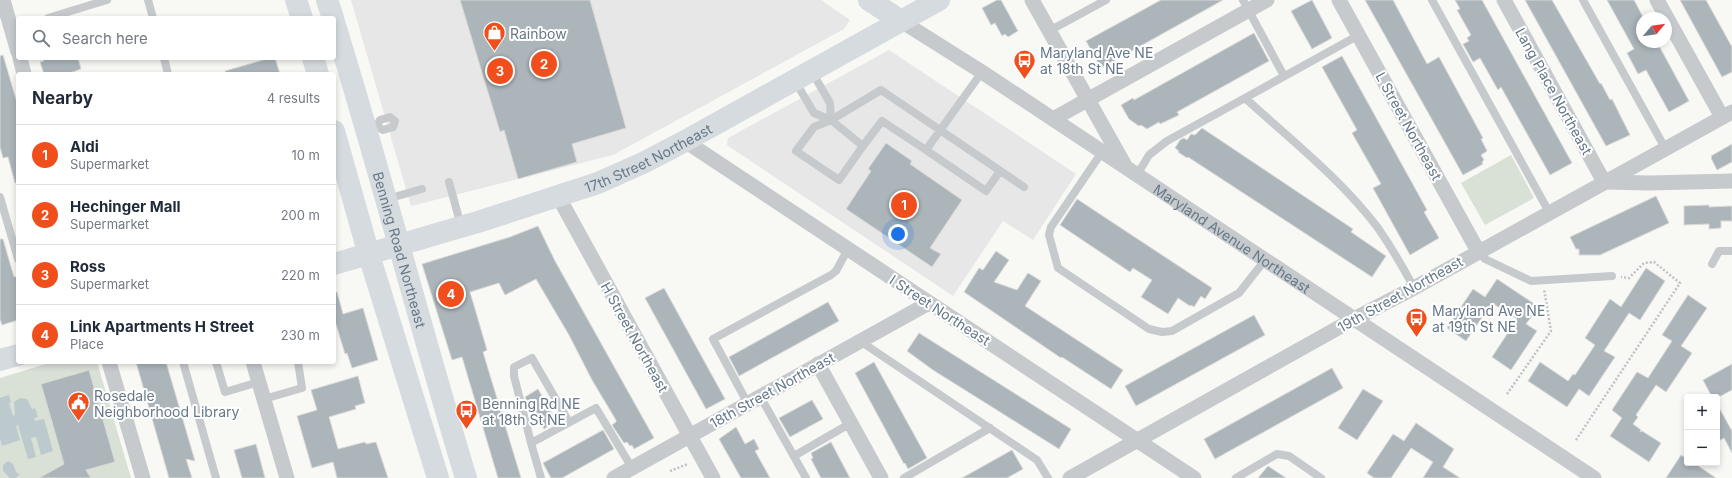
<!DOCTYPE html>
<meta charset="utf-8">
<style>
:root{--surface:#fff;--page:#f6f6f7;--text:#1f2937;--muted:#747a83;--line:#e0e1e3;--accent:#f04f1d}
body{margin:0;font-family:Inter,sans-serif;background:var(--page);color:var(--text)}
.controls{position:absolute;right:12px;bottom:12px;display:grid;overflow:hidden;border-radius:4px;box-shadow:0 2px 6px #0003}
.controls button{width:36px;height:36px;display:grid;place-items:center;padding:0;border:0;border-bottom:1px solid var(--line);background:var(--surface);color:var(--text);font:20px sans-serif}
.compass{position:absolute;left:1636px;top:12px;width:36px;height:36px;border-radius:50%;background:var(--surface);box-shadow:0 2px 6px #0003;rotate:61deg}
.you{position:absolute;left:898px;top:234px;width:14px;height:14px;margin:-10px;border:3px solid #fff;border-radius:50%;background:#1a73e8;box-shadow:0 0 0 6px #1a73e833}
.badge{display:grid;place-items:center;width:26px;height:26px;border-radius:50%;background:var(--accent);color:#fff;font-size:13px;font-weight:700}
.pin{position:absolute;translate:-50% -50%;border:2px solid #fff;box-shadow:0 1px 4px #0006}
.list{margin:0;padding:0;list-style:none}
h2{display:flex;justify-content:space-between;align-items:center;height:52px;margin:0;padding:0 16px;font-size:17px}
h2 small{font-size:13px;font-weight:400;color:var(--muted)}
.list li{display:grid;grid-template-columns:26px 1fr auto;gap:12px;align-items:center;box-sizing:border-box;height:60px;padding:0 16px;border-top:1px solid var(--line)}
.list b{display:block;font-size:15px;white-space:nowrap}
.list p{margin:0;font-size:13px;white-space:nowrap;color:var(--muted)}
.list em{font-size:13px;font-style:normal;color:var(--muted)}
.icon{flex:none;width:22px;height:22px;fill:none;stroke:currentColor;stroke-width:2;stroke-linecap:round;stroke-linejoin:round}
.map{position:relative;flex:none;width:1732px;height:478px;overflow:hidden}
.search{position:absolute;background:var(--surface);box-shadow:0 2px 6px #0003;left:16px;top:16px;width:320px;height:44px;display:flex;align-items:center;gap:10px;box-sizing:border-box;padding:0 14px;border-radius:4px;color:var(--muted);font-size:15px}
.panel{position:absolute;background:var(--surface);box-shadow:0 2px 6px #0003;left:16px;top:72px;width:320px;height:292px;border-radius:4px}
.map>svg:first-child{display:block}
</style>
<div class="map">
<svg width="1732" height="478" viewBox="0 0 1732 478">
<rect width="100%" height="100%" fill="#f8f8f5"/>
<path fill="#e6e7e6" d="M351,0H821L850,20L844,29L613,155L411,206Z
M889,50L1076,174L1033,240L1003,221L953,296L727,145L728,138Z"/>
<path fill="#d9e0d6" d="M1511,155L1534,198L1485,225L1461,183Z
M52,362H97L131,478H0V378Z"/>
<path fill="#bcc9cd" d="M9,395L11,402L9,403L13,416L15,415L14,402L20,398L27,399L32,409L35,408L38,417L34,418L35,421L44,419L53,451L41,455L36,437L31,438L36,457L28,459L18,425L16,426L20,440L2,446L0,438V398Z
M8,461L13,464L16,472L20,475L15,478H10L3,471V465Z"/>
<path fill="#acb5ba" stroke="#dadad7" d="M460,0H590L626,128L572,144L577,162L518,179L504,130L500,132Z
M997,0H1001L1018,31L1008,37L1005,34L1002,36L995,23L991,25L982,8Z
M1161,0H1223L1101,68L1086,41Z
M1312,0L1332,38L1312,49L1291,11Z
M1365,0H1393L1427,64L1439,57L1483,138L1481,139L1487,151L1481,155L1484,160L1482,162L1483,164L1463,175Z
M1455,0H1482L1572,163L1550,175L1501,87L1498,90L1480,58L1473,62L1463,44L1469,41L1467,38L1471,35L1457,10L1460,9Z
M1525,0H1552L1600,84L1601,83L1610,100L1612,99L1630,135L1606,146Z
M1607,0H1634L1642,15V42H1657L1689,101L1669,112L1646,70L1638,74L1627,53L1634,49Z
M1680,0H1706L1732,47V72L1722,77Z
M1254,33L1269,61L1177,112L1179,115L1160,124L1159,122L1147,129L1141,125L1139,126L1129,119L1121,105L1133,98L1134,100Z
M3,55L18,106V183H15L8,157L3,158L0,147V56Z
M1342,56L1427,210L1424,212L1439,238L1410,255L1373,188L1381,184L1352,133L1357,130L1322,67Z
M42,58H78L81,69L67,74H44L40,62L44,61Z
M270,58H275L280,74H226L225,71Z
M1202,128L1353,229L1351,232L1386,256L1372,277L1188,157L1187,158L1178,152L1179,151L1175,148L1180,140L1184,138L1187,140L1191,134L1195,135Z
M886,143L912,161L910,164L962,200L930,248L941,254L932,267L846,209L871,171L868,169Z
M1732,144V162L1717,170L1711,158L1712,157L1711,156Z
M1656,196L1669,223L1600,255H1579V249H1576L1570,237Z
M1077,199L1212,288L1205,299L1201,296L1194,307L1191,305L1190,306L1178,298L1168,314L1141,297L1152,280L1133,268L1130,272L1060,225Z
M1709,205V207L1732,206V221H1721V228L1709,229V224L1684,225V206Z
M538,226L555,261L654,438L634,449L632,445L630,446L627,442L624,443L612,425L616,422V420L592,380L569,335L536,279L505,295L499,283L470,292L487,350L483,352L521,478H498L462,357L452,360L422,264L510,237Z
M0,239H3L14,277L18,276V320L2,325L0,319Z
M996,251L1009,260L994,282L1017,290L1028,273L1041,281L1025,306L1123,370L1111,389L1062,357L1061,358L964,292L979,268L983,270Z
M1646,268L1665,281L1640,320L1629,313L1604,351L1615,357L1589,396L1579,389L1567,407L1528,381L1540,362L1568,381L1573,374L1575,375L1595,345L1585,338L1610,299L1621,307Z
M1497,279L1536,305V306L1538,308L1526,324L1537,331L1511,370L1492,357L1517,319L1492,303L1466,341L1447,328L1473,289L1485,297Z
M664,288L725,399L706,409L645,298Z
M334,292H337L343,314L363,308L378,360L352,368L347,353L345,354L336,324L334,325Z
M1688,295L1707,308L1681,346L1692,353L1666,392L1656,385L1636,415L1638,417L1633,424L1641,430L1640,432L1642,431L1661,443L1649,462L1610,436L1622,418L1612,410L1637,372L1648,378L1672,341L1662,335Z
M828,302L839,321L739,376L729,357Z
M1254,315L1265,335L1136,406L1125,386Z
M919,333L1071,429L1059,449L933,370L907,351Z
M136,362H166L195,461L186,459L192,478H169Z
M874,362L927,458L908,469L905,463L904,464L855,373Z
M1732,364V390L1719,397H1712L1703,380Z
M1332,368L1343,388L1215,459L1204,439Z
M89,370L115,462L86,470L91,478H39L64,464L41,384Z
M358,376L365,403L355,406L356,409L329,417L335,438L338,449L365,442L366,444L376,442L388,478H337L333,462L312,468L297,416L317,410L311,390Z
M538,389L556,421L544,429L531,407L530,408L525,397Z
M1363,389L1383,401L1357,440L1338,428Z
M812,400L823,419L790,437L779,418Z
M1717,404L1732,431V453L1724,438L1717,442Z
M1416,423L1454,449L1443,467L1460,478H1423L1433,462L1411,448L1391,478H1374L1367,473L1393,434L1404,441Z
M736,427L745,444L754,439L759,449L755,451L770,478H741L719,439Z
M603,430L614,449L562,478H551L543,463Z
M831,442L842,463L850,478H821L811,459L813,458L811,453Z
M256,444L265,478H242L234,450Z
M1012,450L1023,469L1007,478H962Z
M1681,455L1687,459V463H1694L1716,478H1666Z
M1268,466L1286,478H1258Z"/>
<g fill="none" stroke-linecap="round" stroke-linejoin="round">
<path stroke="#bfc2c4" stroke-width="2.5" stroke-dasharray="2 2" stroke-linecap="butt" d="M1507,394L1551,331L1544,289
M1576,440L1680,283L1654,262L1644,263L1629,278L1621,277
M670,471L688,464"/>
<path stroke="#c6cacd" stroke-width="8" d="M148,0L153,18
M1243,0L1284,76
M1432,0L1549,212
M1583,0L1665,148
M48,18L107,0
M1049,31L1106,0
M164,58L168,74
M812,72L830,103L831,120
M795,81L814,113L831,120L863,146L882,121L926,150L982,72
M1245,98L1359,35
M367,129L377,126L383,130L393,127L395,121L390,117L380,120L377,126
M863,146L839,180L796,151L814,127L831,120L881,90L1024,187
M926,150L986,191L1000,171
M1102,152L1051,227L1049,235L1058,268L1149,329L1162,332L1172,331L1239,293L1265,260
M1137,175L1149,155L1167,141L1245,98C1290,139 1341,179 1378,228C1391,247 1403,267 1414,288
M449,182L461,226
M0,197L18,259
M387,199L422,189
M1478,251L1485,259L1531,281L1612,276
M1712,264L1719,251H1732
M860,341L1037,460L1048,478
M183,362L216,478
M216,362L225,392L259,382
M760,396L806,478
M264,399L302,388L298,362
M748,404L713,339L831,275L836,271L848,249
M531,443L514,376V367L532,358L569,422
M794,456L851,423
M541,478L531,443L596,408L632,468
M904,478L990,428
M1236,478L1277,454L1289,456L1321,478"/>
<g stroke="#c6cacd" stroke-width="15">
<path d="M3,0L18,52"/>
<path d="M1032,0L1124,164"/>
<path d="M1339,0L1478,251"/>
<path d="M1504,0L1604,182L1649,183L1732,181"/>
<path d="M1657,0L1722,117"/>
<path id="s1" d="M901,21L982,72L1594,478"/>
<path d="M20,58L24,74"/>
<path d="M1053,119L1267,0"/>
<path d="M685,141L1194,478"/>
<path d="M558,196L713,478"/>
<path d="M109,362L143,478"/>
<path d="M253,362L287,478"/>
<path d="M818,364L881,478"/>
<path d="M614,478L929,303"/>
<path d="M1070,478L1354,319L1414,288L1732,112"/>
</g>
<g stroke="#d6dbdf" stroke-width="22">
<path d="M869,0L901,21"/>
<path id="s2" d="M334,264L481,221L598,183L645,162L685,141L939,0"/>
<path d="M0,360L18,355"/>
</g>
<g stroke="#d6dbdf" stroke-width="22">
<path d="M296,0L302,18"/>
<path d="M327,0L333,18"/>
<path id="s3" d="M334,22C381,173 420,327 466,478"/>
<path d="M313,58L318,74"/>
<path d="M334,131L369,255L438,478"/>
</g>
</g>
<defs>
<symbol id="shop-pin" viewBox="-11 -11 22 30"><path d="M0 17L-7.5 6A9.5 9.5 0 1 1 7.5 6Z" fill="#f04f1d" stroke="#fff"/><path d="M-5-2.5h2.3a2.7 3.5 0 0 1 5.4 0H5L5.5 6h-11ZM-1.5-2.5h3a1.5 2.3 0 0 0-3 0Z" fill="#fff"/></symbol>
<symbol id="bus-pin" viewBox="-11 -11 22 30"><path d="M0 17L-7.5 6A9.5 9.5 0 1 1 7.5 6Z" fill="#f04f1d" stroke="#fff"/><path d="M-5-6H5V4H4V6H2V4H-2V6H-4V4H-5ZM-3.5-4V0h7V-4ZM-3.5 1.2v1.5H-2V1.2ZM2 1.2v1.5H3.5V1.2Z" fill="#fff"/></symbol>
<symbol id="civic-pin" viewBox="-11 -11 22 30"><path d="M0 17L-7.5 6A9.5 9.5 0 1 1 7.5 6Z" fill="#f04f1d" stroke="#fff"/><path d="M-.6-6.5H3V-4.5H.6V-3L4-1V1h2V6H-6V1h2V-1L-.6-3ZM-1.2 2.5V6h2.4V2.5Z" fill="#fff"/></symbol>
</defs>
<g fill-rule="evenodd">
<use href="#shop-pin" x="482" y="20" width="25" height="34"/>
<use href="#bus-pin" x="1012" y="48" width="25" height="34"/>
<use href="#bus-pin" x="1404" y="306" width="25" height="34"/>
<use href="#civic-pin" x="66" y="390" width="25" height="34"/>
<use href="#bus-pin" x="454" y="398" width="25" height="34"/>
</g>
<g text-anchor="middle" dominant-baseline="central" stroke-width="4" stroke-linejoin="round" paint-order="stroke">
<g font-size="14" fill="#657888" stroke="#fff" text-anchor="start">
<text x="510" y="33">Rainbow</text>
<text x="1040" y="52">Maryland Ave NE<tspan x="1040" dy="16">at 18th St NE</tspan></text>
<text x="1432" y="310">Maryland Ave NE<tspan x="1432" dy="16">at 19th St NE</tspan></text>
<text x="94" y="395">Rosedale<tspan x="94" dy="16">Neighborhood Library</tspan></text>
<text x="482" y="403">Benning Rd NE<tspan x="482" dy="16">at 18th St NE</tspan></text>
</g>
<g font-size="14" fill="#657888" stroke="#fff">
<text transform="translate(1554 91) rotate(61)">Lang Place Northeast</text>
<text transform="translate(1409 126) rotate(61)">L Street Northeast</text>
<text stroke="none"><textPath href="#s2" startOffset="332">17th Street Northeast</textPath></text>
<text stroke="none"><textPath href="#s1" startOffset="396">Maryland Avenue Northeast</textPath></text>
<text stroke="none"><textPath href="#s3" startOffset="237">Benning Road Northeast</textPath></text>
<text transform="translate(1400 294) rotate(-29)">19th Street Northeast</text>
<text transform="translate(940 310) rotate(33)">I Street Northeast</text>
<text transform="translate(635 337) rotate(61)">H Street Northeast</text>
<text transform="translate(772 390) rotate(-29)">18th Street Northeast</text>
</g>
</g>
</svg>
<div class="controls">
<button>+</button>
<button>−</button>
</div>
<svg class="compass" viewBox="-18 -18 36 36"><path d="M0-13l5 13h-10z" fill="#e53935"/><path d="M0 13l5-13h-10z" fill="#747a83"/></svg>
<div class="you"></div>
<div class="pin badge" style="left:904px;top:205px">1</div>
<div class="pin badge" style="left:544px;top:64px">2</div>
<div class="pin badge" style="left:500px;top:71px">3</div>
<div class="pin badge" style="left:451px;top:294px">4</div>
<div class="search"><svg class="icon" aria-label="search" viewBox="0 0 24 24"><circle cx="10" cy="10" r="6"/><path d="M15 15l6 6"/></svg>Search here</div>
<section class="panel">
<h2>Nearby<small>4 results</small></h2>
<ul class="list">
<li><span class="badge">1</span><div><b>Aldi</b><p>Supermarket</p></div><em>10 m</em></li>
<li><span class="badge">2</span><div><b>Hechinger Mall</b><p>Supermarket</p></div><em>200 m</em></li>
<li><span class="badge">3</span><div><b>Ross</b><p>Supermarket</p></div><em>220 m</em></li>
<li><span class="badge">4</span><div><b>Link Apartments H Street</b><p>Place</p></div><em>230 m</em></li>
</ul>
</section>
</div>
